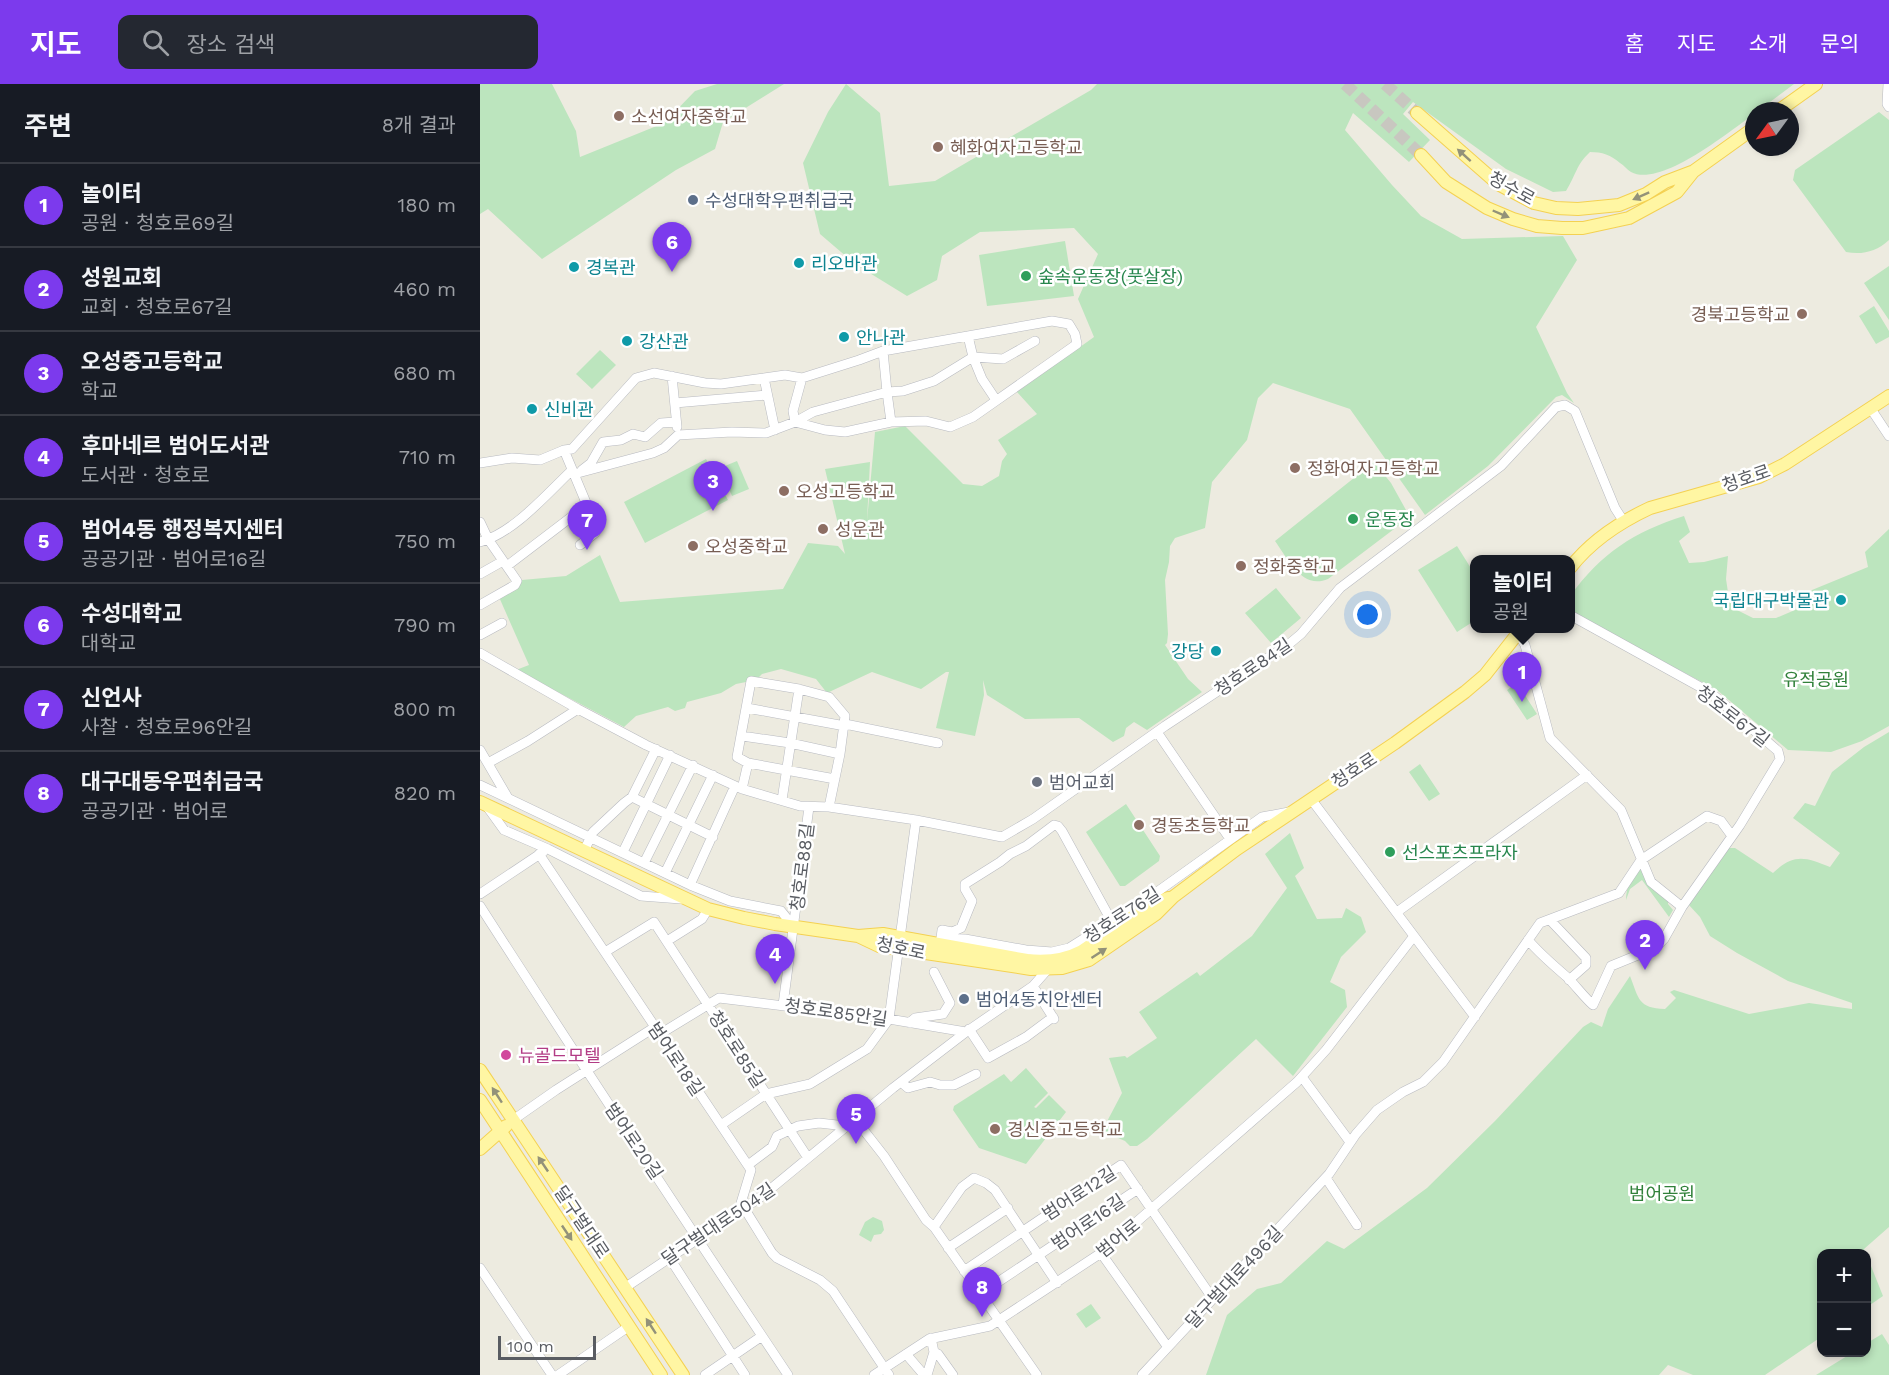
<!DOCTYPE html>
<html lang="ko">
<meta charset="utf-8">
<style>
:root{--surface:#171b24;--page:#242831;--text:#f1f3f6;--muted:#9ea1a6;--line:#363941;--accent:#7c3aed}
body{margin:0;font-family:"Work Sans","Noto Sans KR",sans-serif;background:var(--page);color:var(--text)}
.controls{position:absolute;right:18px;bottom:18px;display:grid;overflow:hidden;border-radius:12px;box-shadow:0 3px 9px #0003}
.controls button{width:54px;height:54px;display:grid;place-items:center;padding:0;border:0;border-bottom:2px solid var(--line);background:var(--surface);color:var(--text);font:30px sans-serif}
.compass{position:absolute;left:1265px;top:18px;width:54px;height:54px;border-radius:50%;background:var(--surface);box-shadow:0 3px 9px #0003;rotate:237deg}
.scale{position:absolute;left:18px;bottom:15px;width:98px;box-sizing:border-box;padding-left:6px;border:3px solid #595c62;border-top:0;font-size:16px;line-height:21px;white-space:nowrap;color:#595c62;-webkit-text-stroke:4px #fff;paint-order:stroke}
.you{position:absolute;left:888px;top:531px;width:21px;height:21px;margin:-15px;border:4px solid #fff;border-radius:50%;background:#1a73e8;box-shadow:0 0 0 9px #1a73e833}
.badge{display:grid;place-items:center;width:39px;height:39px;border-radius:50%;background:var(--accent);color:#fff;font-size:20px;font-weight:700}
.pin{position:absolute;translate:-50% -50px;filter:drop-shadow(0 2px 3px #0008)}
.pin::after{content:'';position:absolute;top:32px;width:21px;height:18px;background:inherit;clip-path:polygon(0 0,100% 0,50% 100%)}
.popup{position:absolute;left:990px;top:471px;width:105px;height:78px;box-sizing:border-box;display:grid;place-content:center;border-radius:12px;background:var(--surface);filter:drop-shadow(0 2px 4px #0005);font-size:20px;white-space:nowrap;color:var(--muted)}
.popup b{font-size:22px;color:var(--text)}
.popup::after{content:'';position:absolute;left:50%;top:100%;margin-left:-12px;border:12px solid transparent;border-top-color:var(--surface)}
.list{margin:0;padding:0;list-style:none}
h2{display:flex;justify-content:space-between;align-items:center;height:78px;margin:0;padding:0 24px;font-size:26px}
h2 small{font-size:20px;font-weight:400;color:var(--muted)}
.list li{display:grid;grid-template-columns:39px 1fr auto;gap:18px;align-items:center;box-sizing:border-box;height:84px;padding:0 24px;border-top:2px solid var(--line)}
.list b{display:block;font-size:22px;white-space:nowrap}
.list p{margin:0;font-size:20px;white-space:nowrap;color:var(--muted)}
.list em{font-size:20px;font-style:normal;color:var(--muted)}
.icon{flex:none;width:33px;height:33px;fill:none;stroke:currentColor;stroke-width:2;stroke-linecap:round;stroke-linejoin:round}
.map{position:relative;flex:none;width:1409px;height:1291px;overflow:hidden}
header{display:flex;align-items:center;gap:36px;box-sizing:border-box;height:84px;padding:0 30px;background:var(--accent);color:#fff}
header strong{font-size:28px}
nav{display:flex;gap:33px;margin-inline-start:auto;font-size:21px}
.search{width:420px;height:54px;background:var(--page);display:flex;align-items:center;gap:15px;box-sizing:border-box;padding:0 21px;border-radius:12px;color:var(--muted);font-size:22px}
main{display:flex}
aside{flex:1;background:var(--surface)}
.map>svg:first-child{display:block}
</style>
<header>
<strong>지도</strong>
<div class="search"><svg class="icon" aria-label="search" viewBox="0 0 24 24"><circle cx="10" cy="10" r="6"/><path d="M15 15l6 6"/></svg>장소 검색</div>
<nav><a>홈</a><a>지도</a><a>소개</a><a>문의</a></nav>
</header>
<main>
<aside>
<h2>주변<small>8개 결과</small></h2>
<ul class="list">
<li><span class="badge">1</span><div><b>놀이터</b><p>공원 · 청호로69길</p></div><em>180 m</em></li>
<li><span class="badge">2</span><div><b>성원교회</b><p>교회 · 청호로67길</p></div><em>460 m</em></li>
<li><span class="badge">3</span><div><b>오성중고등학교</b><p>학교</p></div><em>680 m</em></li>
<li><span class="badge">4</span><div><b>후마네르 범어도서관</b><p>도서관 · 청호로</p></div><em>710 m</em></li>
<li><span class="badge">5</span><div><b>범어4동 행정복지센터</b><p>공공기관 · 범어로16길</p></div><em>750 m</em></li>
<li><span class="badge">6</span><div><b>수성대학교</b><p>대학교</p></div><em>790 m</em></li>
<li><span class="badge">7</span><div><b>신언사</b><p>사찰 · 청호로96안길</p></div><em>800 m</em></li>
<li><span class="badge">8</span><div><b>대구대동우편취급국</b><p>공공기관 · 범어로</p></div><em>820 m</em></li>
</ul>
</aside>
<div class="map">
<svg width="1409" height="1291" viewBox="0 0 1409 1291">
<rect width="100%" height="100%" fill="#edebe0"/>
<path fill="#bce5be" d="M0,0H72L96,47L100,73L184,39L215,7L237,0H304L243,38L235,65L196,86L62,175L8,125L0,130Z
M366,0L400,29L409,102L455,97L611,6L617,0H1314L1278,27H1274V30C1250,47 1181,104 1151,88C1147,86 1144,81 1140,79C1131,71 1122,68 1110,68C1096,81 1096,91 1086,107L1073,108L1026,85L933,18L923,30L950,56L929,78L873,29L865,46L912,101L941,132L982,155L1083,152L1097,176L1056,243L1087,309L1094,319L1082,311L1076,313L1008,382L945,431L870,325L793,299L778,314L767,356L732,398L725,444L695,454L690,462L689,478L685,496L688,550L687,559L685,561L708,595L722,608L667,646L654,638L646,644L644,652L633,658L599,634L545,635L507,611L503,596L504,611L495,652L456,644L469,588H466L441,605L392,588L347,609L336,595L301,585L282,590L276,596L256,600L241,609L207,618L205,624L195,627L188,623L156,632L144,643L36,586L49,581L19,513L35,504L42,496L86,492L120,471L140,518L303,505L328,459L358,462L365,470L345,385L390,378L387,437L395,348L425,342L483,400L502,402L519,392L522,377L527,370L518,356L557,330L537,308L614,253L598,215L618,170L594,144L500,148L462,172L457,196L427,212L375,180L340,150L323,79L348,28Z
M1399,28L1409,36V156C1396,168 1382,171 1366,168L1313,96L1315,86Z
M585,157L594,212L507,222L499,171Z
M1409,182V236L1384,199Z
M1394,222L1409,247V253L1396,260L1379,232Z
M120,266L136,281L112,305L96,290Z
M226,375L248,416L165,459L144,418Z
M257,377L269,405L252,412L240,384Z
M894,378L911,399L926,426L922,439L848,495C822,506 808,475 795,457Z
M1204,432L1210,448L1199,457L1209,479L1224,478L1248,472L1246,495L1249,515L1257,526L1273,534H1296L1322,523L1332,506L1388,483L1385,468L1409,445V642L1382,657L1351,668L1308,666L1237,606L1090,528V512C1122,469 1153,448 1204,432Z
M977,462L994,489V537L977,548L938,486Z
M796,504L821,534L791,559L765,529Z
M1037,599L1057,630L1047,636L1027,606Z
M1409,648V1143L1384,1165L1385,1169L1342,1170L1341,1253L1285,1291H1213L1188,1281L1179,1291H726L747,1231L777,1205L801,1199L847,1157L864,1165L947,1104L1015,1037L1103,943L1111,938L1122,943L1128,925L1150,892C1159,915 1158,924 1185,925L1196,914L1190,908L1194,906L1269,930L1329,919L1372,925V919L1308,897L1257,869L1230,852L1220,833L1208,820L1247,764H1255L1293,789C1314,769 1325,773 1350,783L1360,769L1313,734L1325,719L1335,722L1352,688L1384,663Z
M940,680L960,710L949,717L929,688Z
M646,720L680,772L679,777L645,802H640L606,748Z
M810,749L824,784L815,792L837,835L862,834L866,824L881,833L886,848L861,873L850,898L865,906L867,923L813,992L776,955L667,1055L657,1062H650L645,1057L622,1047L642,1009L629,974L645,972L647,974L677,954L659,928L717,888L720,892L772,852L807,804L785,770Z
M1162,785L1188,816V820L1193,826L1189,833L1162,796L1150,805L1146,816C1146,804 1151,790 1162,785Z
M546,984L568,1009L554,1023L556,1024L569,1011L586,1028L546,1080L499,1064L473,1026L474,1022L524,990L531,998Z
M393,1133L402,1137L404,1146L401,1150L394,1151L391,1158L379,1151L385,1138Z
M1387,1172L1403,1212L1387,1223H1386Z
M611,1220L621,1234L606,1244L596,1230Z
M1402,1250L1409,1261V1291H1336L1372,1269L1386,1268L1387,1259Z"/>
<g fill="none" stroke-linecap="round" stroke-linejoin="round">
<path stroke="#c8c7c0" stroke-width="12" stroke-dasharray="12 6" stroke-linecap="butt" d="M865,0L941,71
M905,0L937,29"/>
<defs>
<path id="minor" d="M1408,0L1407,20L1409,23
M403,267L488,252
M192,292L197,343
M516,316L502,295L493,273L523,275L555,257
M195,319L287,311
M1391,325L1409,352
M295,346L284,294L305,291L322,294L379,276L403,267L407,308L333,328L315,338L313,327L322,294
M84,366L92,365L156,294L174,289L225,299L241,300L284,294
M0,379L32,374L60,376L84,366L107,421L115,449L100,461
M102,386L111,379L123,358L141,356L153,350L165,353L181,339L196,338
M0,438L8,455L37,497L35,501L0,521
M0,458C33,449 65,412 90,388L98,389L173,369L184,364L198,351L252,348L286,349L315,338L345,346L365,348L411,338L446,337L470,343L493,333L597,260L595,250L589,240L572,237L488,252L493,273L454,297L423,307L407,308L411,338
M27,482L107,421
M0,490L23,477
M1038,549L1045,561L1070,654L1141,726L1171,798L1202,823
M0,551L22,539
M0,569L98,625L166,661L262,705L320,722L349,723L436,736L522,753L553,735L685,642L809,560L821,550L860,504L1021,382L1076,323L1085,321L1095,327L1135,424L1144,438
M267,624L365,642
M365,640L458,659
M677,648L750,755
M262,652L310,659L360,670
M0,666L28,714
M8,679L48,657L98,625
M0,701L210,801L250,817L301,827L314,843
M262,705L268,679
M152,713L233,753
M302,716L319,605
M6,721L24,746L68,765L161,812L201,815
M349,723L360,670L365,632L349,613L319,605L271,597L257,673L268,679L355,695
M104,767L113,748L144,719L152,713L176,665
M143,768L190,671
M59,770L271,1086L261,1119L292,1169L297,1174L340,1196L353,1207L409,1291
M164,779L213,681
M185,789L233,691
M210,801L255,702
M0,810L63,768
M0,822C101,979 204,1135 308,1291
M917,828L1107,691
M1070,836L1106,874V881L1089,896
M934,852L995,933
M461,854L462,846L472,848L481,844L492,817L485,805V800L520,778L530,770L546,762L574,741L578,742L582,747L632,838
M1048,856C1060,870 1073,881 1087,893C1096,902 1104,913 1113,921L1131,882L1175,864L1184,855L1202,823L1260,741L1300,675L1298,667L1231,609L1090,531
M187,857L222,835L228,825
M459,860L461,854L485,855L546,866L572,868L589,864L670,813L782,733L809,728
M125,868L174,838L328,1074
M553,902L574,935
M303,921L329,723
M429,939L435,934L463,930L470,919L454,888
M489,945L508,974L546,953L573,933
M180,950L239,914L409,935L486,948
M822,993L870,1058
M421,998L428,1004L450,998L460,1001H474L496,990
M375,1035L404,1072L446,1136L454,1143L557,1291
M33,1036L76,1006L175,943
M241,1041L286,1010L330,1000L387,965L409,935L436,736
M268,1081L292,1063L297,1052L318,1042L339,1039L357,1041
M846,1094L877,1141
M454,1143L482,1103L494,1094L506,1099L515,1106L577,1199
M468,1164L528,1124
M621,1169L687,1262
M189,1173L265,1291
M0,1184L72,1291
M484,1187L641,1081L733,1215
M146,1203L282,1112L413,1004L486,948L553,902L568,885
M500,1210L658,1105
M454,1268L458,1270L473,1291
M426,1270L444,1291
M78,1291L148,1243
M225,1291L282,1252
M394,1291L449,1255L510,1242L621,1169L817,998L846,966L934,852L831,715
M447,1291L454,1268L451,1254
M662,1291L849,1090L876,1050L897,1026L923,1008L943,998L963,978L1060,839L1139,809L1161,776L1227,732L1241,737L1252,752"/>
<path id="major" d="M1298,27L1336,0
M937,29L1018,100L1054,119L1076,124L1098,125L1139,121L1166,110L1185,98L1214,87L1274,44
M941,71L966,98L1007,124L1033,135L1057,142L1082,144H1103L1149,134L1197,108L1213,88
M1090,484C1111,457 1140,438 1170,424L1279,393L1305,380L1409,312
M0,718L228,825L264,834L295,840L378,852L403,850L547,876C566,878 585,876 602,867L670,821L688,814
M378,852L399,862L551,885L582,884L609,876L676,830L693,813L757,765L915,659L985,608L1005,591L1042,544
M0,986L203,1291
M0,1016L181,1291
M0,1065L26,1042"/>
</defs>
<use href="#minor" stroke="#b8bac0" stroke-width="10"/>
<use href="#major" stroke="#f4d152" stroke-width="14"/>
<use href="#minor" stroke="#fff" stroke-width="9"/>
<use href="#major" stroke="#fff6a3" stroke-width="12"/>
</g>
<defs><path id="oneway-solid" d="M-6-.8H1V-3.2L6.5 0L1 3.2V.8H-6Z" transform="scale(1.5)"/></defs>
<g fill="#939279">
<use href="#oneway-solid" transform="translate(984 71) rotate(-138)"/>
<use href="#oneway-solid" transform="translate(1161 112) rotate(156)"/>
<use href="#oneway-solid" transform="translate(1021 130) rotate(23)"/>
<use href="#oneway-solid" transform="translate(619 869) rotate(-33)"/>
<use href="#oneway-solid" transform="translate(17 1011) rotate(-123)"/>
<use href="#oneway-solid" transform="translate(63 1080) rotate(-124)"/>
<use href="#oneway-solid" transform="translate(87 1149) rotate(56)"/>
<use href="#oneway-solid" transform="translate(171 1242) rotate(-123)"/>
</g>
<g fill="#8d6e63" stroke="#fff" stroke-width="2">
<circle cx="139" cy="32" r="6"/>
<circle cx="458" cy="63" r="6"/>
<circle cx="1322" cy="230" r="6"/>
<circle cx="815" cy="384" r="6"/>
<circle cx="304" cy="407" r="6"/>
<circle cx="343" cy="445" r="6"/>
<circle cx="213" cy="462" r="6"/>
<circle cx="761" cy="482" r="6"/>
<circle cx="659" cy="741" r="6"/>
<circle cx="515" cy="1045" r="6"/>
</g>
<g fill="#5c6f8a" stroke="#fff" stroke-width="2">
<circle cx="213" cy="116" r="6"/>
<circle cx="484" cy="915" r="6"/>
</g>
<g fill="#0f9aa8" stroke="#fff" stroke-width="2">
<circle cx="319" cy="179" r="6"/>
<circle cx="94" cy="183" r="6"/>
<circle cx="364" cy="253" r="6"/>
<circle cx="147" cy="257" r="6"/>
<circle cx="52" cy="325" r="6"/>
<circle cx="1361" cy="516" r="6"/>
<circle cx="736" cy="567" r="6"/>
</g>
<g fill="#2e9e5b" stroke="#fff" stroke-width="2">
<circle cx="546" cy="192" r="6"/>
<circle cx="873" cy="435" r="6"/>
<circle cx="910" cy="768" r="6"/>
</g>
<circle fill="#6b7280" stroke="#fff" stroke-width="2" cx="557" cy="698" r="6"/>
<circle fill="#d1479c" stroke="#fff" stroke-width="2" cx="26" cy="971" r="6"/>
<g text-anchor="middle" dominant-baseline="central" stroke-width="5" stroke-linejoin="round" paint-order="stroke">
<g font-size="18" fill="#785e54" stroke="#fff" text-anchor="start">
<text x="151" y="32">소선여자중학교</text>
<text x="470" y="63">혜화여자고등학교</text>
<text x="1310" y="230" text-anchor="end">경북고등학교</text>
<text x="827" y="384">정화여자고등학교</text>
<text x="316" y="407">오성고등학교</text>
<text x="355" y="445">성운관</text>
<text x="225" y="462">오성중학교</text>
<text x="773" y="482">정화중학교</text>
<text x="671" y="741">경동초등학교</text>
<text x="527" y="1045">경신중고등학교</text>
</g>
<g font-size="18" fill="#595c62" stroke="#fff">
<text transform="translate(1032 104) rotate(29)">청수로</text>
<text transform="translate(1266 394) rotate(-19)">청호로</text>
<text transform="translate(773 583) rotate(-34)">청호로84길</text>
<text transform="translate(1253 632) rotate(38)">청호로67길</text>
<text transform="translate(874 686) rotate(-33)">청호로</text>
<text transform="translate(322 783) rotate(-83)">청호로88길</text>
<text transform="translate(642 831) rotate(-33)">청호로76길</text>
<text transform="translate(421 864) rotate(12)">청호로</text>
<text transform="translate(356 928) rotate(8)">청호로85안길</text>
<text transform="translate(257 965) rotate(57)">청호로85길</text>
<text transform="translate(196 975) rotate(56)">범어로18길</text>
<text transform="translate(154 1057) rotate(56)">범어로20길</text>
<text transform="translate(599 1109) rotate(-33)">범어로12길</text>
<text transform="translate(102 1138) rotate(56)">달구벌대로</text>
<text transform="translate(608 1138) rotate(-34)">범어로16길</text>
<text transform="translate(238 1140) rotate(-34)">달구벌대로504길</text>
<text transform="translate(638 1154) rotate(-39)">범어로</text>
<text transform="translate(754 1193) rotate(-47)">달구벌대로496길</text>
</g>
<g font-size="18" fill="#4e5e75" stroke="#fff" text-anchor="start">
<text x="225" y="116">수성대학우편취급국</text>
<text x="496" y="915">범어4동치안센터</text>
</g>
<g font-size="18" fill="#0d838f" stroke="#fff" text-anchor="start">
<text x="331" y="179">리오바관</text>
<text x="106" y="183">경복관</text>
<text x="376" y="253">안나관</text>
<text x="159" y="257">강산관</text>
<text x="64" y="325">신비관</text>
<text x="1349" y="516" text-anchor="end">국립대구박물관</text>
<text x="724" y="567" text-anchor="end">강당</text>
</g>
<g font-size="18" fill="#27864d" stroke="#fff" text-anchor="start">
<text x="558" y="192">숲속운동장(풋살장)</text>
<text x="885" y="435">운동장</text>
<text x="922" y="768">선스포츠프라자</text>
</g>
<g font-size="18" fill="#31813a" stroke="#fff">
<text x="1336" y="595">유적공원</text>
<text x="1182" y="1109">범어공원</text>
</g>
<g font-size="18" fill="#5b616d" stroke="#fff" text-anchor="start">
<text x="569" y="698">범어교회</text>
</g>
<g font-size="18" fill="#b23c85" stroke="#fff" text-anchor="start">
<text x="38" y="971">뉴골드모텔</text>
</g>
</g>
</svg>
<div class="controls">
<button>+</button>
<button>−</button>
</div>
<svg class="compass" viewBox="-18 -18 36 36"><path d="M0-13l5 13h-10z" fill="#e53935"/><path d="M0 13l5-13h-10z" fill="#9ea1a6"/></svg>
<div class="scale">100 m</div>
<div class="you"></div>
<div class="pin badge" style="left:1042px;top:618px">1</div>
<div class="popup"><b>놀이터</b>공원</div>
<div class="pin badge" style="left:1165px;top:886px">2</div>
<div class="pin badge" style="left:233px;top:427px">3</div>
<div class="pin badge" style="left:295px;top:900px">4</div>
<div class="pin badge" style="left:376px;top:1060px">5</div>
<div class="pin badge" style="left:192px;top:188px">6</div>
<div class="pin badge" style="left:107px;top:466px">7</div>
<div class="pin badge" style="left:502px;top:1233px">8</div>
</div>
</main>
